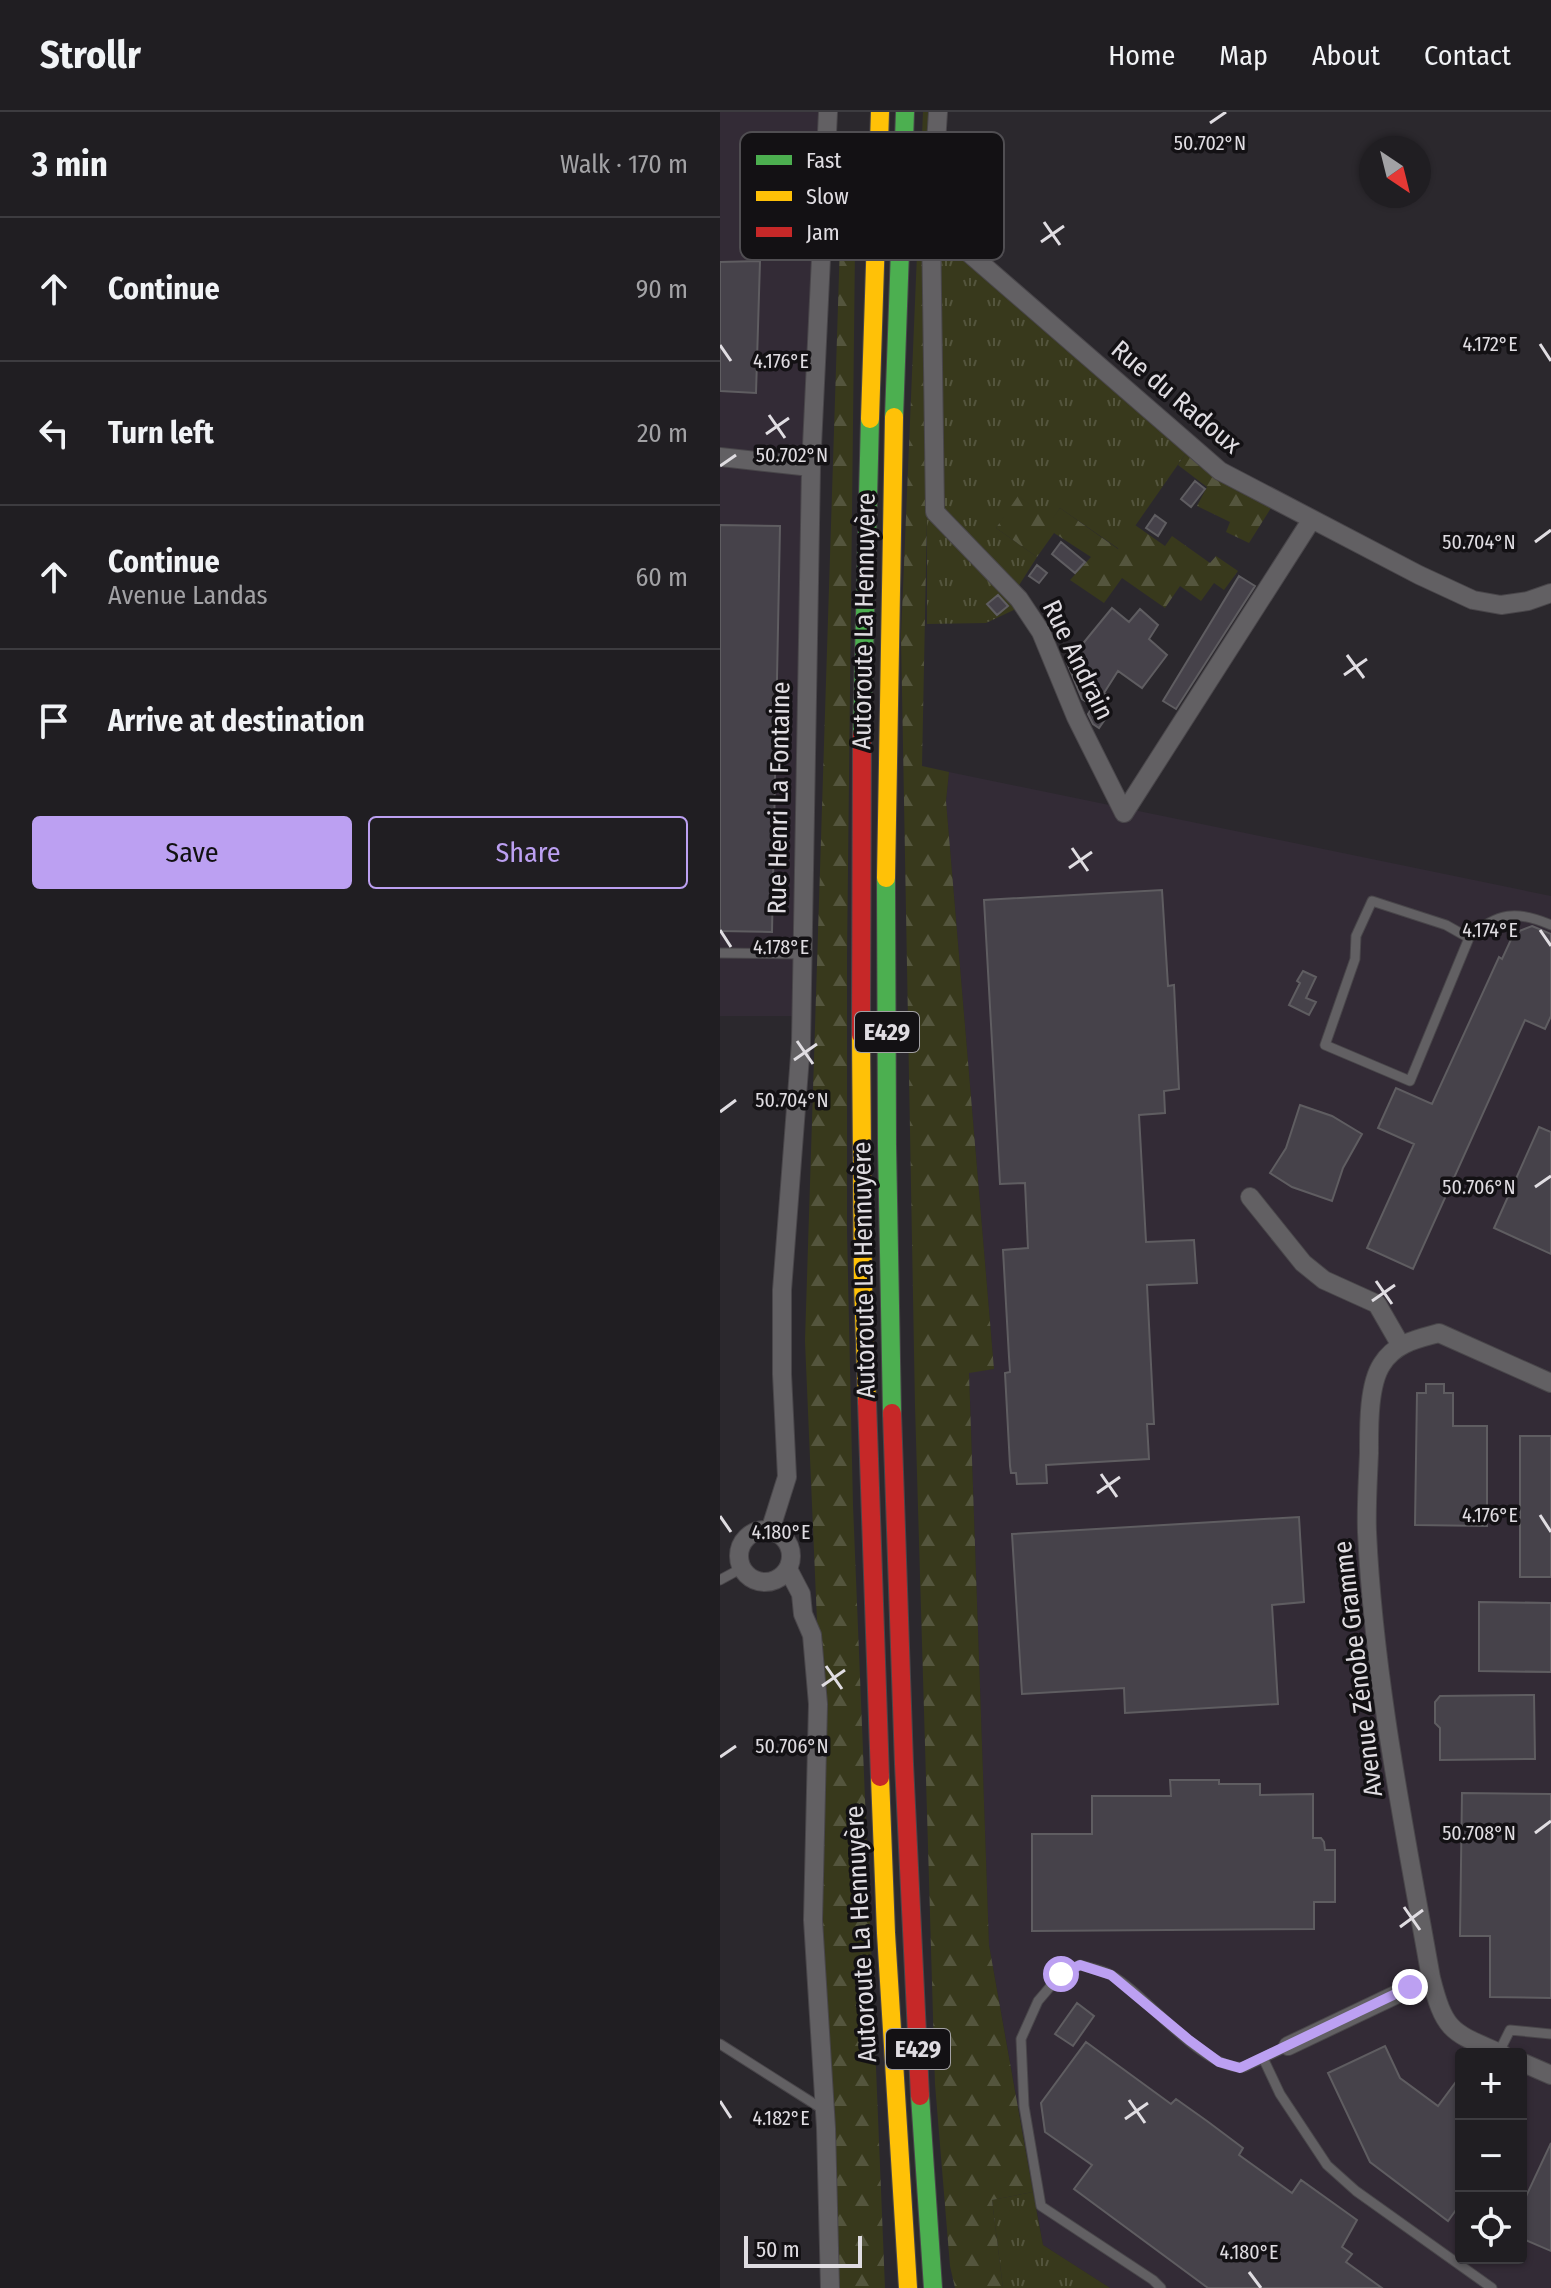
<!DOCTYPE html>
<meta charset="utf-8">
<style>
:root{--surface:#201e22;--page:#28272a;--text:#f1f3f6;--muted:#a2a2a5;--line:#3d3c40;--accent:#bca0f2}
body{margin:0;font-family:"Fira Sans Condensed",sans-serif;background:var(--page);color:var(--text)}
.controls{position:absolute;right:24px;bottom:24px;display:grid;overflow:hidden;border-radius:8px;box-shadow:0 2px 6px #0004}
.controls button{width:72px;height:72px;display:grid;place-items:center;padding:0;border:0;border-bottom:2px solid var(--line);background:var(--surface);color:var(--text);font:40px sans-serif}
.compass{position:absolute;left:639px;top:24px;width:72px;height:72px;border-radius:50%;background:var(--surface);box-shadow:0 2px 6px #0004;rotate:145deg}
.scale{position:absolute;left:24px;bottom:20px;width:118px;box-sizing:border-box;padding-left:8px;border:4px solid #e0dde2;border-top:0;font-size:22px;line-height:28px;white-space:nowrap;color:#e0dde2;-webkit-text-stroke:6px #131114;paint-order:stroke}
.stop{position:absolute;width:24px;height:24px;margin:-18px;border:6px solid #bca0f2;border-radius:50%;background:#fff}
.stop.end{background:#bca0f2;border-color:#fff;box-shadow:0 2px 8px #0008}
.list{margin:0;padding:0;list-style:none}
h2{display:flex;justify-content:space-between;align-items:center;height:104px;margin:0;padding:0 32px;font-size:34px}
h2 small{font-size:26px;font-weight:400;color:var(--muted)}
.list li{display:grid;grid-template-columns:52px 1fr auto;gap:24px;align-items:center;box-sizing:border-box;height:144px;padding:0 32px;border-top:2px solid var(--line)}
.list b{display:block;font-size:30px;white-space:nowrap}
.list p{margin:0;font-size:26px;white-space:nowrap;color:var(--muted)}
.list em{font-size:26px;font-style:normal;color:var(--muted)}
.actions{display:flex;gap:16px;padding:24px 32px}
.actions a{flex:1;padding:18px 0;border:2px solid var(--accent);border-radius:8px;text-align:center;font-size:28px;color:var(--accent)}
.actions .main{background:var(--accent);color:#111}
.icon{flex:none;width:44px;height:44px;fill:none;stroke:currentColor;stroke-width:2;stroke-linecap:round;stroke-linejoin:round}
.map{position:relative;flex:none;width:831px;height:2176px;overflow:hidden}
header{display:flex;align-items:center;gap:48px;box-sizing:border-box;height:112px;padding:0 40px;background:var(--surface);border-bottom:2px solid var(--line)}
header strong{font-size:38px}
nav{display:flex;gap:44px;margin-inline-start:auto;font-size:28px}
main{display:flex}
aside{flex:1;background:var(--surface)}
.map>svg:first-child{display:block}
</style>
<header>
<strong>Strollr</strong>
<nav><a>Home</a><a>Map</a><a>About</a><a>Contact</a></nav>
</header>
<main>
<aside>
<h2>3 min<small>Walk · 170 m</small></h2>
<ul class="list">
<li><svg class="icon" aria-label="ahead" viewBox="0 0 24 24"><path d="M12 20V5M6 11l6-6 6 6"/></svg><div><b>Continue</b></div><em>90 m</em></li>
<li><svg class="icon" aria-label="left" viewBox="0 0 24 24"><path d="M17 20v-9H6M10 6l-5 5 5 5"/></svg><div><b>Turn left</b></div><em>20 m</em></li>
<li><svg class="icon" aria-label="ahead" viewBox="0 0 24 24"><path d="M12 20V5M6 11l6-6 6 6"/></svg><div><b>Continue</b><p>Avenue Landas</p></div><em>60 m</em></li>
<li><svg class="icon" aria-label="arrive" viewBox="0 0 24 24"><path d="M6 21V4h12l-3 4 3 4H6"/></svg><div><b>Arrive at destination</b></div></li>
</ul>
<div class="actions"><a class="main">Save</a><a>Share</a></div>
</aside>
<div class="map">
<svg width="831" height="2176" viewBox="0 0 831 2176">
<defs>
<pattern id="grass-tufts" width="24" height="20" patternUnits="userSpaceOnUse" patternTransform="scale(2)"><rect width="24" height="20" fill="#38391c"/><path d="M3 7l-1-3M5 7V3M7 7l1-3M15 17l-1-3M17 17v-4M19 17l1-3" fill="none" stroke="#54553d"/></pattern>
<pattern id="forest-firs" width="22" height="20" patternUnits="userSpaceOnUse" patternTransform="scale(2)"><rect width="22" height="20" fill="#38391c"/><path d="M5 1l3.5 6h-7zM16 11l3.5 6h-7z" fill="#54553d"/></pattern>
</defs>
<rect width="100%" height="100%" fill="#2b282d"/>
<path fill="#332b36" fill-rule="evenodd" d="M0,0H101L84,904H0Z
M229,660L831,784V2176H390L323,2133L269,1833L249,1260L274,1257L226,689ZM741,1942H801V2146H741Z"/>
<path fill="url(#grass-tufts)" d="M225,130L466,341L399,437L340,396L332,408L299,385L276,416L317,445L296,478L222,400L218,133Z
M207,404L300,495L266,511L207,512Z
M313,2080L323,2133L390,2176H283L272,2088Z"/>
<path fill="url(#forest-firs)" d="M203,0H212L206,104L207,404L202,654L229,660L226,689L274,1257L249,1261L269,1833L313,2080L272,2088L283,2176H235L230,2154L215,1972L195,1293L181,524Z
M120,131L135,133L127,843V1120L133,1394L165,2176H117L115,2004L101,1829L100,1579L85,1229Z
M466,341L507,371L551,396L529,431L506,420L510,410L477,394L487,375L458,353Z
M298,384L332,407L340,396L398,437L415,413L445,434L452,424L490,451L496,444L518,459L504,478L494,471L481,489L460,474L445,496L402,466L384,491L350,468L371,445L334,421L317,445L276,416Z"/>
<path fill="#46424a" stroke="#5f5d61" stroke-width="2" d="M40,149L36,281L0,279V150Z
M475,369L485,377L471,395L461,387Z
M435,403L446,411L438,424L426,416Z
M0,413L60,414L52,820L0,819Z
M341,430L365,450L355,461L332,442Z
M317,453L327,461L319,471L309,464Z
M519,464L535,474L456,597L443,589Z
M278,483L288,494L277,503L267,492Z
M392,496L409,510L420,497L438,513L429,527L447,543L422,576L398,559L384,581L391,586L383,599L388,603L379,616L373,612L368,602L373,594L362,587L347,551Z
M442,778L448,874L454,873L459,977L444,979L445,1001L419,1003L426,1130L474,1128L477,1171L427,1173L434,1312H427L429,1347L326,1353L327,1371L297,1372L296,1361H291L290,1354L285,1261L290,1260L289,1245L283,1138L308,1136L305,1071L280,1072L264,788Z
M812,814L831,822V904L825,917L805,908L693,1157L647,1136L694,1032L658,1016L676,976L712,992L779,845L782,847L794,821Z
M583,859L596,865L586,886L596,890L589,903L569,893L580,871L577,869Z
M580,993L612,1004L642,1022L623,1056L612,1089L572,1075L550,1061L566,1036Z
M819,1015L831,1020V1142L774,1116Z
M706,1272H724V1281H733V1314H767V1414L695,1413L697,1281H706Z
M800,1324H831V1465H800Z
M579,1405L584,1490L552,1493L558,1592L405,1601L404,1576L302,1582L292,1422Z
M759,1490L831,1491V1560L759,1559Z
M814,1583L815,1647L720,1648V1616L715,1611V1590L720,1584Z
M450,1668H499V1672H540V1683L593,1682V1726H601L604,1730L605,1738H615V1790H594V1817L312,1819V1722H372V1684H451Z
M742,1681L831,1682V1886L770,1885V1824H740Z
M357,1891L374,1904L353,1934L335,1922Z
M366,1930L451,1992L456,1987L487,2009L523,2036L519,2043L572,2081L581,2068L637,2108L622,2135L632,2142L626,2150L662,2176H488L354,2077L372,2053L325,2020L321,1991Z
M665,1934L680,1966L718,1994L741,1963V2091L728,2109L650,2050L608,1961Z
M831,2031V2139L801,2126V2095Z"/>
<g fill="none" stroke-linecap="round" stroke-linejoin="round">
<defs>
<path id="lane" d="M749,826L726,813L652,789L636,824L635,847L605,933L690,969L749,826C777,800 797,798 831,813
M0,841L82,842
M0,1468L22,1456
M0,1932L104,1998
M779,1940L790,1918L831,1922
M543,1946L560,1982L607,2053L636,2079L772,2176
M441,2176L433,2168L321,2094L304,1994L301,1927L318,1889L341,1862L360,1853C370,1856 382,1858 391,1863C426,1882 483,1959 524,1955L568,1934"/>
<path id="street" d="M218,0L211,108L215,400L299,487L321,520L356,605L404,701L592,407
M211,108L500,359L699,463L753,488L781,493L808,489L831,481
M0,345L91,355
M530,1085L583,1151L604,1168L657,1192L680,1232
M19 1444a26 26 0 1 1 52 0a26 26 0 1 1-52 0Z
M50,1419L67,1365L62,1262V1178L81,931L91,355L108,0
M68,1457L81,1482L83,1502L92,1523L98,1592L93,1808L106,2016L110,2176
M568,1934L711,1866
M782,1942C732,1920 725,1921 711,1866C685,1719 654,1570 647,1420C646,1394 648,1367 649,1341C649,1317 648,1273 662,1252C675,1231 697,1227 719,1221L831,1271
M801,1950L831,1963"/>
<path id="fast" d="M174,305L185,0
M142,622L150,307
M166,766L167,1033L172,1301
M200,1984L213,2176"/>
<path id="slow" d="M150,307L160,0
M166,766L174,305
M141,923L143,1172L147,1289
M160,1665L166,1821L188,2176"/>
<path id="jam" d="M141,923L142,622
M147,1289L160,1665
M172,1301L184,1652L200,1984"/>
</defs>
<use href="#lane" stroke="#49464a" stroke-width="11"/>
<use href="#street" stroke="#49464a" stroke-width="20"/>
<use href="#fast" stroke="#49464a" stroke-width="20"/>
<use href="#slow" stroke="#49464a" stroke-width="20"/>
<use href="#jam" stroke="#49464a" stroke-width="20"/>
<use href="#lane" stroke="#626063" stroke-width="9"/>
<use href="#street" stroke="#626063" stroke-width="18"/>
<use href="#fast" stroke="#4caf50" stroke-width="18"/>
<use href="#slow" stroke="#ffc107" stroke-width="18"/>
<use href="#jam" stroke="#c62828" stroke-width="18"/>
</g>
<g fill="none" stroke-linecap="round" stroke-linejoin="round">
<path stroke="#bca0f2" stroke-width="10" d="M341,1862L360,1853L391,1863L469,1928L499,1950L520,1956L690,1875"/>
</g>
<path fill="none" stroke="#e0dde2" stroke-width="3" d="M490,11L506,0M324,110L340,133M321,130L344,114M820,232L831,249M0,233L11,249M49,303L65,326M46,322L69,306M0,354L16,343M815,430L831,418M627,543L644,566M624,563L647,547M352,736L368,759M349,756L372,740M0,818L11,835M820,818L831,834M77,929L93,952M74,948L97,932M0,1000L16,988M815,1075L831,1064M656,1169L672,1192M652,1189L675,1173M381,1362L397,1385M377,1381L400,1365M820,1403L831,1420M0,1404L11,1420M106,1554L122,1577M102,1574L125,1558M0,1645L16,1634M815,1721L831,1709M684,1795L700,1818M680,1815L703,1798M409,1988L425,2011M0,1989L11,2006M405,2007L428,1991M529,2160L541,2176"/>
<g text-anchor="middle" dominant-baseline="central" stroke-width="7" stroke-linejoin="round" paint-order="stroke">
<g fill="#131114" stroke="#a2a0a4" stroke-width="2">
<rect x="135" y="900" width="64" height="40" rx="6"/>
<rect x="166" y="1917" width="64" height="40" rx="6"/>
</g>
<g font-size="24" font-weight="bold" fill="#e0dde2">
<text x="167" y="920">E429</text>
<text x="198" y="1937">E429</text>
</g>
<g font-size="26" fill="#e0dde2" stroke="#131114">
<text transform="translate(456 285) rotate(40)">Rue du Radoux</text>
<text transform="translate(144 509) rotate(-89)">Autoroute La Hennuyère</text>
<text transform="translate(358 548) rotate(64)">Rue Andrain</text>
<text transform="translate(59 686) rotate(-89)">Rue Henri La Fontaine</text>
<text transform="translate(144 1158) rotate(-91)">Autoroute La Hennuyère</text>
<text transform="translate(638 1557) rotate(-97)">Avenue Zénobe Gramme</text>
<text transform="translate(141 1822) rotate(-93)">Autoroute La Hennuyère</text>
</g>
</g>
<rect x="20" y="20" width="264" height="128" rx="12" fill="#131114" stroke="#504e52" stroke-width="2"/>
<rect x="36" y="43" width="36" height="10" fill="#4caf50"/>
<rect x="36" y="79" width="36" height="10" fill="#ffc107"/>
<rect x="36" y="115" width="36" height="10" fill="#c62828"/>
<g font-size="22" fill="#e0dde2">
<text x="86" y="56">Fast</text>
<text x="86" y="92">Slow</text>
<text x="86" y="128">Jam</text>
</g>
<g font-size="20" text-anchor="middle" fill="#e0dde2" stroke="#131114" stroke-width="7" stroke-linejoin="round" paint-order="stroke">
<text x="490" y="38">50.702°N</text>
<text x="770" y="239">4.172°E</text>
<text x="61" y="256">4.176°E</text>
<text x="72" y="350">50.702°N</text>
<text x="759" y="437">50.704°N</text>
<text x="770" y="825">4.174°E</text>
<text x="61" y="842">4.178°E</text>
<text x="72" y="995">50.704°N</text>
<text x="759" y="1082">50.706°N</text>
<text x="770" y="1410">4.176°E</text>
<text x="61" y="1427">4.180°E</text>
<text x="72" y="1641">50.706°N</text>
<text x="759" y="1728">50.708°N</text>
<text x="61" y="2013">4.182°E</text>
<text x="529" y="2147">4.180°E</text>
</g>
</svg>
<div class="controls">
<button>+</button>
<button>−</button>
<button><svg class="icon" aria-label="locate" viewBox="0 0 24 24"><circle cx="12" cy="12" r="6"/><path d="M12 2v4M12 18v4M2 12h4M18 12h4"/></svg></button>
</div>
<svg class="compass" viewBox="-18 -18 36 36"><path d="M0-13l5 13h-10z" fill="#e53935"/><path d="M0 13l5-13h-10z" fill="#a2a2a5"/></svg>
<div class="scale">50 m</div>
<div class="stop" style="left:341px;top:1862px"></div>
<div class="stop end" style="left:690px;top:1875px"></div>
</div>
</main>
